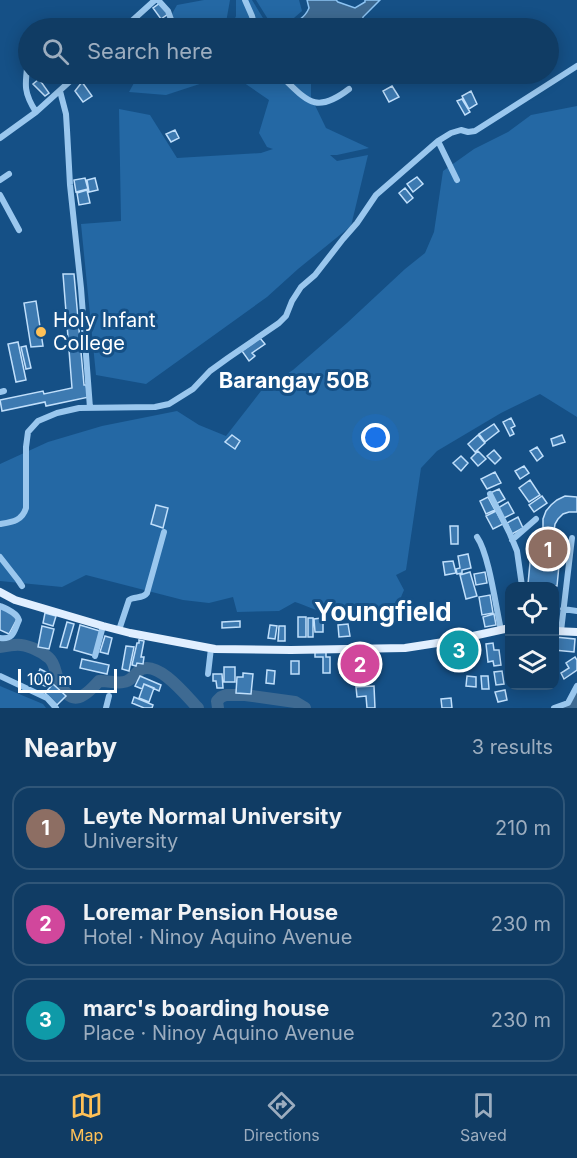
<!DOCTYPE html>
<meta charset="utf-8">
<style>
:root{--surface:#103c64;--page:#19436a;--text:#f1f3f6;--muted:#9cadbf;--line:#305678;--accent:#ffc157}
body{margin:0;font-family:Inter,sans-serif;background:var(--page);color:var(--text)}
.controls{position:absolute;right:18px;bottom:18px;display:grid;overflow:hidden;border-radius:12px;box-shadow:0 3px 15px #0003}
.controls button{width:54px;height:54px;display:grid;place-items:center;padding:0;border:0;border-bottom:2px solid var(--line);background:var(--surface);color:var(--text);font:30px sans-serif}
.scale{position:absolute;left:18px;bottom:15px;width:99px;box-sizing:border-box;padding-left:6px;border:3px solid #fff;border-top:0;font-size:16px;line-height:21px;white-space:nowrap;color:#fff;-webkit-text-stroke:4px #155086;paint-order:stroke}
.you{position:absolute;left:376px;top:438px;width:21px;height:21px;margin:-15px;border:4px solid #fff;border-radius:50%;background:#1a73e8;box-shadow:0 0 0 9px #1a73e833}
.badge{display:grid;place-items:center;width:39px;height:39px;border-radius:50%;background:var(--accent);color:#fff;font-size:20px;font-weight:700}
.pin{position:absolute;translate:-50% -50%;border:3px solid #fff;box-shadow:0 2px 6px #0006}
.list{margin:0;padding:0;list-style:none}
h2{display:flex;justify-content:space-between;align-items:center;height:78px;margin:0;padding:0 24px;font-size:26px}
h2 small{font-size:20px;font-weight:400;color:var(--muted)}
.list li{display:grid;grid-template-columns:39px 1fr auto;gap:18px;align-items:center;box-sizing:border-box;height:84px;margin:0 12px 12px;padding:0 12px;border:2px solid var(--line);border-radius:18px}
.list b{display:block;font-size:22px;white-space:nowrap}
.list p{margin:0;font-size:20px;white-space:nowrap;color:var(--muted)}
.list em{font-size:20px;font-style:normal;color:var(--muted)}
.icon{flex:none;width:33px;height:33px;fill:none;stroke:currentColor;stroke-width:2;stroke-linecap:round;stroke-linejoin:round}
.map{position:relative;flex:none;width:577px;height:708px;overflow:hidden}
.search{position:absolute;background:var(--surface);box-shadow:0 3px 15px #0003;left:18px;right:18px;top:18px;height:66px;display:flex;align-items:center;gap:15px;box-sizing:border-box;padding:0 21px;border-radius:33px;color:var(--muted);font-size:22px}
.sheet{height:366px;background:var(--surface)}
nav{display:flex;justify-content:space-around;align-items:center;box-sizing:border-box;height:84px;border-top:2px solid var(--line);background:var(--surface);font-size:16px;color:var(--muted)}
nav a{display:grid;justify-items:center;gap:3px}
nav .on{color:var(--accent)}
.map>svg:first-child{display:block}
</style>
<div class="map">
<svg width="577" height="708" viewBox="0 0 577 708">
<rect width="100%" height="100%" fill="#155086"/>
<path fill="#2468a4" d="M204,0H230L225,28H164L177,5Z
M236,0H252L269,28H231L236,16Z
M256,0H299L302,11L287,24H271Z
M139,74H221V77L166,95L129,92Z
M231,74H311V97L326,128L369,148L337,155H330L337,161L368,155L351,226L298,269L267,297L146,384L96,375L81,224L121,221L119,109L150,115L177,158L261,153L273,149L267,147L259,133L269,100Z
M577,106V417L540,394L501,413L437,451L421,468L406,570L396,575L404,590L393,616C385,620 378,623 370,623C349,624 315,609 295,602L279,611L237,612L233,597L209,603L183,600L86,575L62,587L0,581V464L48,442L102,426L177,411L199,425L226,436L261,391L293,370L347,323L405,269L425,253L434,232L443,171L474,149L508,132L531,115Z
M0,686L43,704L46,708H0Z"/>
<path fill="#3e6a92" stroke="#8cc3f2" stroke-width="1.5" d="M307,0H336L338,2L355,8L365,2V0H380L363,17L361,28H292C298,18 304,20 309,8Z"/>
<g fill="none" stroke-linecap="round" stroke-linejoin="round">
<path stroke="#3e6a92" stroke-width="12" d="M0,647C5,647 9,645 14,645C25,643 41,651 49,658C55,663 55,672 58,679C70,708 83,699 99,681C108,680 119,685 127,681C133,679 136,671 142,669C160,662 187,697 198,708
M218,708L217,701L221,697L226,695H245L295,702L305,708
M565,708L575,703L577,698"/>
</g>
<path fill="#3d7ab1" stroke="#c0dffb" stroke-width="1.5" d="M160,3L168,14L161,19L153,8Z
M188,19L190,28H177L176,23Z
M39,79L49,93L45,96L33,84Z
M82,82L92,96L83,102L75,91Z
M392,86L399,97L389,102L383,91Z
M471,91L477,104L469,109L462,96Z
M462,99L470,112L465,115L457,101Z
M175,130L179,138L171,142L166,134Z
M417,177L423,184L413,192L407,184Z
M85,178L88,189L76,192L74,180Z
M95,178L98,190L89,192L87,180Z
M405,188L413,198L407,203L399,193Z
M87,190L90,203L79,205L77,193Z
M63,274H74L84,385H86L89,397L46,406L45,402L2,411L0,400L43,391L44,394L72,388Z
M36,301L43,346L31,347L24,303Z
M260,338L265,344L252,353L255,356L249,361L242,351Z
M18,342L26,380L16,382L8,344Z
M26,346L31,368L26,369L21,347Z
M231,373L234,382L224,386L220,377Z
M511,418L515,426L511,428L514,434L510,436L503,422Z
M494,424L499,431L485,442L479,434Z
M232,435L240,441L235,449L225,442Z
M478,435L485,443L475,452L468,444Z
M562,435L565,442L553,446L551,439Z
M537,447L543,456L537,461L530,451Z
M494,450L501,458L495,464L487,456Z
M478,451L486,459L478,466L471,458Z
M461,456L468,463L461,471L453,463Z
M524,466L529,473L520,479L515,471Z
M495,472L501,483L487,489L481,479Z
M530,480L540,495L529,502L519,488Z
M499,489L505,499L496,504L490,493Z
M542,496L547,503L534,512L529,505Z
M565,496L577,497V512H569L563,514L558,519L555,524L554,531L555,538L539,541L538,533H543V519L546,511L551,505L557,500Z
M488,497L495,510L486,514L480,501Z
M508,502L514,513L504,518L498,508Z
M156,505L168,508L163,528L151,524Z
M496,511L503,524L493,529L486,516Z
M518,517L523,528L512,534L507,523Z
M450,526H458V544H451Z
M532,542L561,545L557,586L528,584Z
M468,554L471,568L462,570V573L457,574L456,569L460,568L458,556Z
M453,561L456,573L445,575L443,562Z
M470,572L477,596L466,599L460,575Z
M485,572L487,583L476,585L474,574Z
M490,595L493,613L482,615L479,597Z
M0,607L18,617L9,634L0,630Z
M45,613L56,616L53,626L43,623Z
M494,614L496,625L485,627L483,617Z
M298,617H306V637H298Z
M308,618H313V637H308Z
M321,618V622H323V632H315L314,619Z
M240,621V627L222,628V622Z
M67,622L74,624L67,648L60,647Z
M348,624L350,636L339,637L338,625Z
M80,625L100,631L95,656L74,650Z
M270,625L277,626L275,639L268,638Z
M42,626L54,629L49,649L38,647Z
M279,626H285V641H278Z
M105,636L112,638L108,654L100,652Z
M555,637L575,639L574,652L554,650Z
M139,640L144,641L141,657H144L143,664L137,663L136,666L132,665L137,643H139Z
M493,643L494,650H499L501,665L494,666L493,661L488,662L486,644Z
M126,646L134,647L129,671L122,669Z
M315,652H326V657H330V673H323V657H315Z
M575,657L577,660V670L564,679L561,673L569,668L566,663Z
M82,659L109,665L107,674L80,668Z
M364,659L367,684L356,685L353,660Z
M291,661H299V674H291Z
M340,662H351L352,674L340,673Z
M224,667H235V682H224Z
M40,669L50,674L45,686L35,682Z
M267,670L275,671L274,684L266,683Z
M502,671L504,684L496,685L494,672Z
M243,673L253,674L251,694L236,693L237,677H243Z
M213,674H222L223,688H217L216,681H213Z
M140,676L161,685L159,691L144,684L142,689L135,686Z
M467,676L476,677V687L466,686Z
M481,676H488L489,689H482Z
M53,684L66,696L57,705L45,693Z
M144,684L154,688L149,702L139,698Z
M374,686L375,708H367L366,696L357,697L356,687Z
M505,690L507,700L498,702L495,692Z
M134,697L153,705L152,708H144L132,703Z
M451,698L452,708H442L441,699Z"/>
<g fill="none" stroke-linecap="round" stroke-linejoin="round">
<path stroke="#9ac7ee" stroke-width="6" d="M158,0L168,11L174,28
M245,0L252,16L255,28
M124,28L155,0
M28,61C25,84 23,92 36,112
M279,74C306,99 314,116 349,89
M60,91L66,114L67,130L70,185L81,288L90,408
M0,138L36,112L78,74
M438,141L457,180
M0,180L9,174
M0,195L19,230
M0,392L4,391
M490,494L510,534L517,551L522,586
M0,524C12,522 22,521 26,508V447L28,432L38,421L57,413L79,408L155,407L169,404L193,389L210,371L228,358L279,323L286,316L292,301L301,287L315,275L343,239L357,223L376,195L438,141L451,133L461,130L468,132L475,131L577,66
M477,537C489,554 496,608 501,630
M512,540L536,519
M0,557L18,580L22,586
M0,606C7,609 17,613 19,620C14,631 14,640 0,638
M563,609L577,611
M119,630L129,600C134,596 143,599 147,593L164,532
M561,631L572,538
M95,656L103,626
M208,674L211,648
M0,676L47,698L56,708
M106,708L109,696
M554,708L568,703L577,686"/>
<path stroke="#e1efff" stroke-width="8" d="M0,592L15,600L103,626L130,633L215,649L291,650L405,648L450,641L510,628
M554,631L577,632"/>
</g>
<circle fill="#ffc157" stroke="#155086" stroke-width="2" cx="41" cy="332" r="6"/>
<g text-anchor="middle" dominant-baseline="central" stroke-width="6" stroke-linejoin="round" paint-order="stroke">
<g font-size="20" fill="#fff" stroke="#155086" text-anchor="start">
<text x="53" y="320">Holy Infant<tspan x="53" dy="23">College</tspan></text>
</g>
<g font-size="22" font-weight="bold" fill="#fff" stroke="#155086">
<text x="294" y="380">Barangay 50B</text>
</g>
<g font-size="26" font-weight="bold" fill="#fff" stroke="#155086">
<text x="383" y="611">Youngfield</text>
</g>
</g>
</svg>
<div class="controls">
<button><svg class="icon" aria-label="locate" viewBox="0 0 24 24"><circle cx="12" cy="12" r="6"/><path d="M12 2v4M12 18v4M2 12h4M18 12h4"/></svg></button>
<button><svg class="icon" aria-label="layers" viewBox="0 0 24 24"><path d="M12 4l9 5-9 5-9-5zM3 14l9 5 9-5"/></svg></button>
</div>
<div class="scale">100 m</div>
<div class="you"></div>
<div class="pin badge" style="left:548px;top:549px;background:#8d6e63">1</div>
<div class="pin badge" style="left:360px;top:664px;background:#d1479c">2</div>
<div class="pin badge" style="left:459px;top:650px;background:#0f9aa8">3</div>
<div class="search"><svg class="icon" aria-label="search" viewBox="0 0 24 24"><circle cx="10" cy="10" r="6"/><path d="M15 15l6 6"/></svg>Search here</div>
</div>
<section class="sheet">
<h2>Nearby<small>3 results</small></h2>
<ul class="list">
<li><span class="badge" style="background:#8d6e63">1</span><div><b>Leyte Normal University</b><p>University</p></div><em>210 m</em></li>
<li><span class="badge" style="background:#d1479c">2</span><div><b>Loremar Pension House</b><p>Hotel · Ninoy Aquino Avenue</p></div><em>230 m</em></li>
<li><span class="badge" style="background:#0f9aa8">3</span><div><b>marc's boarding house</b><p>Place · Ninoy Aquino Avenue</p></div><em>230 m</em></li>
</ul>
</section>
<nav>
<a class="on"><svg class="icon" aria-label="map" viewBox="0 0 24 24"><path d="M3 6l6-2 6 2 6-2v14l-6 2-6-2-6 2zM9 4v14M15 6v14"/></svg>Map</a>
<a><svg class="icon" aria-label="directions" viewBox="0 0 24 24"><path d="M12 3l9 9-9 9-9-9zM9 14v-3h6M13 9l2 2-2 2"/></svg>Directions</a>
<a><svg class="icon" aria-label="saved" viewBox="0 0 24 24"><path d="M7 4h10v16l-5-4-5 4z"/></svg>Saved</a>
</nav>
